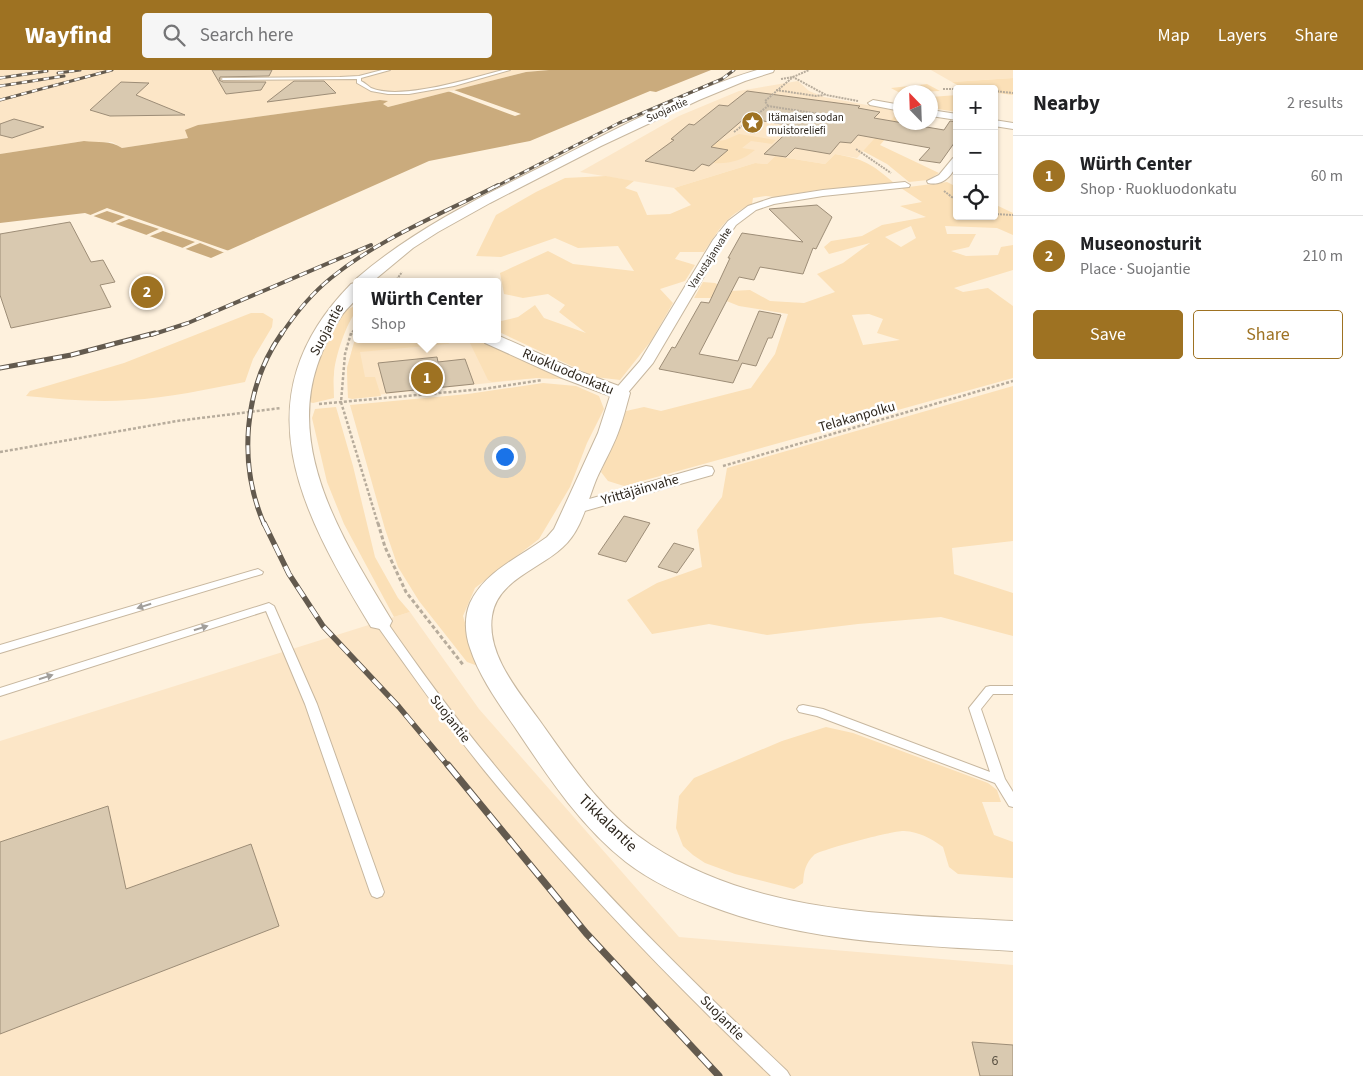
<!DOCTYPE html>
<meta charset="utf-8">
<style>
:root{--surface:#fff;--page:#f6f6f6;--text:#202124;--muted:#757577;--line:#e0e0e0;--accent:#9e7222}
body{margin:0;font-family:"Source Sans 3",sans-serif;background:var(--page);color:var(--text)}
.controls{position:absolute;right:15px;top:15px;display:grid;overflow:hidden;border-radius:5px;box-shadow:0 1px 4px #0004}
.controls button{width:45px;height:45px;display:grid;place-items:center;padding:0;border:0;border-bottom:1px solid var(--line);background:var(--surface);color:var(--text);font:25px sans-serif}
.compass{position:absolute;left:893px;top:15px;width:45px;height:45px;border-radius:50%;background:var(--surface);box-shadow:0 1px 4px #0004;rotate:337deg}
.you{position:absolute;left:504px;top:386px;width:18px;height:18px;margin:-12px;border:4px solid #fff;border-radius:50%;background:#1a73e8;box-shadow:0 0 0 8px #1a73e833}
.badge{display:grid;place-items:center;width:32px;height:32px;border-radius:50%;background:var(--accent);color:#fff;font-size:16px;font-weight:700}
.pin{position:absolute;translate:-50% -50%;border:2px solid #fff;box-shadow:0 1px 5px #0006}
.popup{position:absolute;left:353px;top:208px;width:148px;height:65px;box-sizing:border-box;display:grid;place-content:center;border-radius:5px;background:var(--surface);filter:drop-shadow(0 1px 4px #0005);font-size:16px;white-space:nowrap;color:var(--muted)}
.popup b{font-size:19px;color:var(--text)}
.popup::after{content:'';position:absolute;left:50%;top:100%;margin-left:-10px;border:10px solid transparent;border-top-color:var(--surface)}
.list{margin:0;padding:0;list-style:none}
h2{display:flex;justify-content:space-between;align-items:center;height:65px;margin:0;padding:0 20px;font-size:21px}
h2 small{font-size:16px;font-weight:400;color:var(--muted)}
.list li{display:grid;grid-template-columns:32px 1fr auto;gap:15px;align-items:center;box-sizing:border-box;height:80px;padding:0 20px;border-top:1px solid var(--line)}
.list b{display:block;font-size:19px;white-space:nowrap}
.list p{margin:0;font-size:16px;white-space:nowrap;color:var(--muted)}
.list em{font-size:16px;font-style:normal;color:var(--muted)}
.actions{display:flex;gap:10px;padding:15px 20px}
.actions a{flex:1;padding:11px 0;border:1px solid var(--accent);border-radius:5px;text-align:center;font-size:18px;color:var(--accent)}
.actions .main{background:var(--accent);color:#fff}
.icon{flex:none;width:28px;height:28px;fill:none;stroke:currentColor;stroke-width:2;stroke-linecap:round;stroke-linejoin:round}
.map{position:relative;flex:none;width:1013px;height:1006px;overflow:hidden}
header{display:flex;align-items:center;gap:30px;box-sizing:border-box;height:70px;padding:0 25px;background:var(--accent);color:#fff}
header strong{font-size:24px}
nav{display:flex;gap:28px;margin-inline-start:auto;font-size:18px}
.search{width:350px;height:45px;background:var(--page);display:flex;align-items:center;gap:12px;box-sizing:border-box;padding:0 18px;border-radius:5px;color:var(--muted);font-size:19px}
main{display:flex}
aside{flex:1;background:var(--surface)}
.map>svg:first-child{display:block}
</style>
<header>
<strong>Wayfind</strong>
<div class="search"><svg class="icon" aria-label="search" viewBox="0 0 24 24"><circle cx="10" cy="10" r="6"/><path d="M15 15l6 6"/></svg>Search here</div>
<nav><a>Map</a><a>Layers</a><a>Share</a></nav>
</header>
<main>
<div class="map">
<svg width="1013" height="1006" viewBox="0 0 1013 1006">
<rect width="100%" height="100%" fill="#fef1dd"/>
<path fill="#fce6c7" d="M0,0H549L526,2L388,37L382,34L387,31L380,30L198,55L189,68L122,78L112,72L96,73L84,71L0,84Z
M931,0H1013V8L952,12Z
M798,11L809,21L824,27L899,41L857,88L835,84L825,94L775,86L767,94L755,93L674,118L580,102L679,46L739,21Z
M357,262V269H480L564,309L536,308L348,328L347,298Z
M410,542L479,639L679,867L1013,895V1006H0V671Z"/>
<path fill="#fbe0b7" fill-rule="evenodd" d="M1013,8V25L998,23L994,28V19H964L952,12Z
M927,14L940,21L900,23L891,18Z
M957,25V42L931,38V27Z
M899,41H900V52L880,75L939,103L928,110L909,112L887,94L863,81Z
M739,64L776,70L772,74L751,71L742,78L755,80C742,91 729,94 713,93L727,80L703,76L713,72L725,70Z
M835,84C864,89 872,94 894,113L818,120L775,127L766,126L753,128L752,134C725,146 720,159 704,182H680L675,189L695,195L685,211L660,219L673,233L651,271L620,310L595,307L497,261V252L518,247L535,235L544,248L586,263L559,242L565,235L548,224L523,228L504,224L500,203L548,181L573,194L634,201L618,176L578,178L555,168L501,187L476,186L496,145L536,122L565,108L606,106L634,111L625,118L637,122L647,145L670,144L691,135L674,118L755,93L767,94L775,86L825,94Z
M947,112L957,117V146H994V134L1013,143V165L997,158L945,156L947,164H976L969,177L951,181L966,186L998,185L1001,177L1013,175V200L954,218L963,222L988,218L1013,236V308L624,416L608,411L601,402L626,341L644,337L661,341L751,318L775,284L788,244L739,236L719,228H694L703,212L715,213L730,221L750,220L770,231L804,233L835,222L817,204L843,193L870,173L829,184L824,177L831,171L862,166L882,155L926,147L900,136L922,132L901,118ZM911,156L916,168L901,177L885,167ZM869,244L883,249L877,263L900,270L863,275L852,245Z
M357,235V241C347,250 334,290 334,304C333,312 334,320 334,328L313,333L309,332L318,288L344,241Z
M251,243H263L273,249L272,257L253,289L245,312C207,319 169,328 130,330C96,333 61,329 26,326L30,321L124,293Z
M357,262V269H457L448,274L360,282L365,307H375L381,326L352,329L348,328L347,298Z
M468,269H480L564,309L536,308L492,312L488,310Z
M543,313L576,316L599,326L604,339L587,373L570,417L539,469L475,518L463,546L478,596L467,592L419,531L398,497L385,459L350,335L468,324Z
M1013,316V471L952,478L954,504L1013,523V566L941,547L858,554L767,565L709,554L652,564L627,530L657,513L702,497L697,460L722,427L727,398Z
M336,337L353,396L375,487L398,528L410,542L394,547L344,454L327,412L312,348L315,339Z
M826,657L853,663L988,713L997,720L1001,732H982L994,765L1013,772V808L958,804L949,797L943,777C930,768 920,762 904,761C895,760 819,780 814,785C805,794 804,801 803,813L794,819L735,804L705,793L693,785L683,776L676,758L679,726L694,708L782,671Z"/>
<path fill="#caab7d" d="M549,0H711L656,22L650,21L530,71L429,91L211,188L85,143L0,153V84L84,71C98,73 110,70 122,78L188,68L185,60L198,55L380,30L388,31L383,34L388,37L526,2Z"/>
<path fill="#fef1dd" d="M454,20L521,44L515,46L448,21Z
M107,138L229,181L225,183L200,173L183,180L180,179L195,172L163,161L148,167L144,166L159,159L129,149L113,155L110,154L125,147L107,141L91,147L88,146Z"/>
<path fill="#d9c9b0" stroke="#9d8d77" d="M212,0H272L269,6L220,7L219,10L223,12H266L261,20L226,24Z
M294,11H324L336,23L267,32Z
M121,12L149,13L136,25L185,45L110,46L90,40Z
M747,21L860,36L858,38L880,42L874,48L944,60L950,51L957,52V69L940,93L919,90L930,78L858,65L851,73L840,72L830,84L795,78L786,87L764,84L794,56L745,48L711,77L728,80L709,96L702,94L694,101L645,91L674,70L671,69L689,54L694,55L719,35L728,36Z
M14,49L44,57L12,68L0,65V54Z
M817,135L832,147L816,179L813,178L803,204L760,197L754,210L739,207L699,284L738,291L759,241L781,245L772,268H768L756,296L742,293L733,313L659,299L672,277L675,278L701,232L709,233L730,188H728L742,163L803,172L769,139Z
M70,152L91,192L103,190L115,212L100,215L111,237L11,258L0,225V164Z
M437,287L438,292L465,289L474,314L386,323L378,293Z
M624,446L650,453L626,492L598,484Z
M674,473L694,479L677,503L658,497Z
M108,736L126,819L251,774L279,856L0,964V772Z
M972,972L1013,975V1006H980Z"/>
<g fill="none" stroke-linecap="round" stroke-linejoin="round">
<defs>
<path id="service" d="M382,0H390L361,8V11C365,13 368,16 371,18C401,31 472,8 503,0H510L454,16L409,24H388L371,21L357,13V9L223,10L221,9L223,8L340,7L359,6Z
M258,499L263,502L262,504L0,583V575Z
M269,533L274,536L317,634L384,822L382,826L377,828L372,826L370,822L305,634L266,541L0,626V618Z
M380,547L384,548C418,597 453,645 491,691C581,802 683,903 787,1001L790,1006H771C670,910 572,808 484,700C446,653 411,603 376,554L375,551Z
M990,616H1013V624H993L981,639L1005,709L1013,722V737L1009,736L995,713L817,646L799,642L797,639L799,636L803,635L823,639L990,702L969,638L986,617Z"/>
<path id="minor" d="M873,30L901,35V41L870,35L868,33Z
M931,40L957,44V50L931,46Z
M994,50L1013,53V59L994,56Z
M957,87C957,101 945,117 928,113L927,111L939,105L953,88Z
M905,112L910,115L909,117L823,126L774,134L756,140L736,155L723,174L653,293L625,326H615L612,323L640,291L713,170L728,151L748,136L772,128L823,120Z
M706,396L712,397L714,401L712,405L574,444L568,443L565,439L568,435Z"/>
<path id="tertiary" d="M757,0H774L773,2L745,11L699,30L601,76L490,133L438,162L413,178L372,212H357C357,216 358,223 357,227C354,233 346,239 342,245C331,261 323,278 317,296C287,386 348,478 392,551L389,557L380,559L371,557C301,442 239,328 351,214L354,213L356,209C416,157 485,125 555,90C620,57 687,21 757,0Z
M497,265L576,300L627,319L630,323C626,337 623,350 618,363C612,379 603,394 596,410C587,432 582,460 563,477C540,499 497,510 492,546C486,586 521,624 542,654C573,698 606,746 651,775C757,845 891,844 1013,851V881C913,875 808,873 713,837C683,826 652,812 626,792C579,755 547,705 514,656C497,631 479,606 470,578C465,564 464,547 470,533C485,501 520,487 547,467L554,459L598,363L610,326L562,308L485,273L482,269H497Z"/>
</defs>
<use href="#service" stroke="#c7b79f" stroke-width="2"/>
<use href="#minor" stroke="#c7b79f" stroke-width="2"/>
<use href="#tertiary" stroke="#c7b79f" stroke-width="2"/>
<path stroke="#b7ac9c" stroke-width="2" stroke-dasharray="2 1" stroke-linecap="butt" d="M781,9L793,7L809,0
M943,19H957
M776,20L816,26L824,25
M994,21L1013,23
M768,36L765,31L793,7L826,25L858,31
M734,62L768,36L826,45
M856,79L891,103
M944,121L957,131
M994,144L1013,145
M395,212L402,202
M351,265L357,253"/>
<path stroke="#b7ac9c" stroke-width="2.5" stroke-dasharray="3 2" stroke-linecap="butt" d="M351,263L345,284L341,332L378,454
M319,334L483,319L542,310
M0,382L177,351L281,338
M723,396L1013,311"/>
<path stroke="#b7ac9c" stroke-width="3" stroke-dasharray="4 2.5" stroke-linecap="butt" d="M378,453L385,477L406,522L464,596"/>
<use href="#service" fill="#fff" fill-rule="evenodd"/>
<use href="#minor" fill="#fff" fill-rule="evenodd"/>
<use href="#tertiary" fill="#fff" fill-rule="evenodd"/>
<defs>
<path id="rail-far4" d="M58,3L80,0
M0,8L47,1
M0,16L64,6
M0,30L112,0
M495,117L619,53L722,9L734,0"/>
<path id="rail-far3" d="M151,265L188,253L371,175
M281,265C295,244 311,224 331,208C380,168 442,144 498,115"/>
<path id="rail-far2" d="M0,298L71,285L155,263
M264,454C238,394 243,318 282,263"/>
<path id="rail-far1" d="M264,453L289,504L323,556L399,637L449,697"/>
<path id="rail" d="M448,695L586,863L719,1006"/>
</defs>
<use href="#rail-far4" stroke="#635a4e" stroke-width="3"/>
<use href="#rail-far3" stroke="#635a4e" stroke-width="4"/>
<use href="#rail-far2" stroke="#635a4e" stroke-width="5"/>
<use href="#rail-far1" stroke="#635a4e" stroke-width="5.5"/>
<use href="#rail" stroke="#635a4e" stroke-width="7"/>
<use href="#rail-far4" stroke="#fff" stroke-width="2" stroke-dasharray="5.5" stroke-linecap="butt"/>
<use href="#rail-far3" stroke="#fff" stroke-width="2.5" stroke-dasharray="8" stroke-linecap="butt"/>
<use href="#rail-far2" stroke="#fff" stroke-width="3" stroke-dasharray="9" stroke-linecap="butt"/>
<use href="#rail-far1" stroke="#fff" stroke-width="4" stroke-dasharray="12" stroke-linecap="butt"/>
<use href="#rail" stroke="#fff" stroke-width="5" stroke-dasharray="16" stroke-linecap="butt"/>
</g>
<defs><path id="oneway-solid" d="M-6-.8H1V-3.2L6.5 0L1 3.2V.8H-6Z" transform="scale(1.25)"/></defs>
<g fill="#a19e9a">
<use href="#oneway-solid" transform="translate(144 536) rotate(163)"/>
<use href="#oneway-solid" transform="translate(201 558) rotate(-18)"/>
<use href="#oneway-solid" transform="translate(46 607) rotate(-18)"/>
</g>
<defs>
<symbol id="sight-disc" viewBox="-11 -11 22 22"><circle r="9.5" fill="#9e7222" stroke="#fff"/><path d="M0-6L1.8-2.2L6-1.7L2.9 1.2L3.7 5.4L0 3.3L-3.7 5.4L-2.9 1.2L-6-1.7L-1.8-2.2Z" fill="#fff"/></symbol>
</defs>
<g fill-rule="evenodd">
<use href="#sight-disc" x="740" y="40" width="25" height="25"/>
</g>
<g text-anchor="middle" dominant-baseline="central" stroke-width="5" stroke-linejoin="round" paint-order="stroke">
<g font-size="11" fill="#2e271e" stroke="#fff">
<text transform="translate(667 40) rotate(-24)">Suojantie</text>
<text transform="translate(710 188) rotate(-57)">Varustajanvahe</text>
</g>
<g font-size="11" fill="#2e271e" stroke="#fff" text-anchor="start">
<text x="768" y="47">Itämaisen sodan<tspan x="768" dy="13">muistoreliefi</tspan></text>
</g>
<g font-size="14" fill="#2e271e" stroke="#fff">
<text transform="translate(327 260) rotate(-62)">Suojantie</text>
<text transform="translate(568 302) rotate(23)">Ruokluodonkatu</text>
<text transform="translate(857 347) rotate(-16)">Telakanpolku</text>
<text transform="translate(640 420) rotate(-16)">Yrittäjäinvahe</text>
<text transform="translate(450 649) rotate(52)">Suojantie</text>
<text transform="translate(722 948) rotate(45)">Suojantie</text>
</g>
<g font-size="14" fill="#595042">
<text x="995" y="991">6</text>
</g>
<g font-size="16" fill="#2e271e" stroke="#fff">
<text transform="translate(608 753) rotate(44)">Tikkalantie</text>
</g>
</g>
</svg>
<div class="controls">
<button>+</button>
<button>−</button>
<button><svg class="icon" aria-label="locate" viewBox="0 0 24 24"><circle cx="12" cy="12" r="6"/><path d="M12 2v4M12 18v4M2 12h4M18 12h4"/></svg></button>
</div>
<svg class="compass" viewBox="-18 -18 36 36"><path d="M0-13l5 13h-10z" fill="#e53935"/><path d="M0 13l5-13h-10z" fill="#757577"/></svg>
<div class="you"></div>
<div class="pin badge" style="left:427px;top:308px">1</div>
<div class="popup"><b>Würth Center</b>Shop</div>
<div class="pin badge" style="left:147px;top:222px">2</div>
</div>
<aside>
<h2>Nearby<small>2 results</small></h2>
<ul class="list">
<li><span class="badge">1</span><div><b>Würth Center</b><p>Shop · Ruokluodonkatu</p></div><em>60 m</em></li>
<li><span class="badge">2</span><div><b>Museonosturit</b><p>Place · Suojantie</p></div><em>210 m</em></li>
</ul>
<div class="actions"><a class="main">Save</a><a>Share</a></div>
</aside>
</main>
